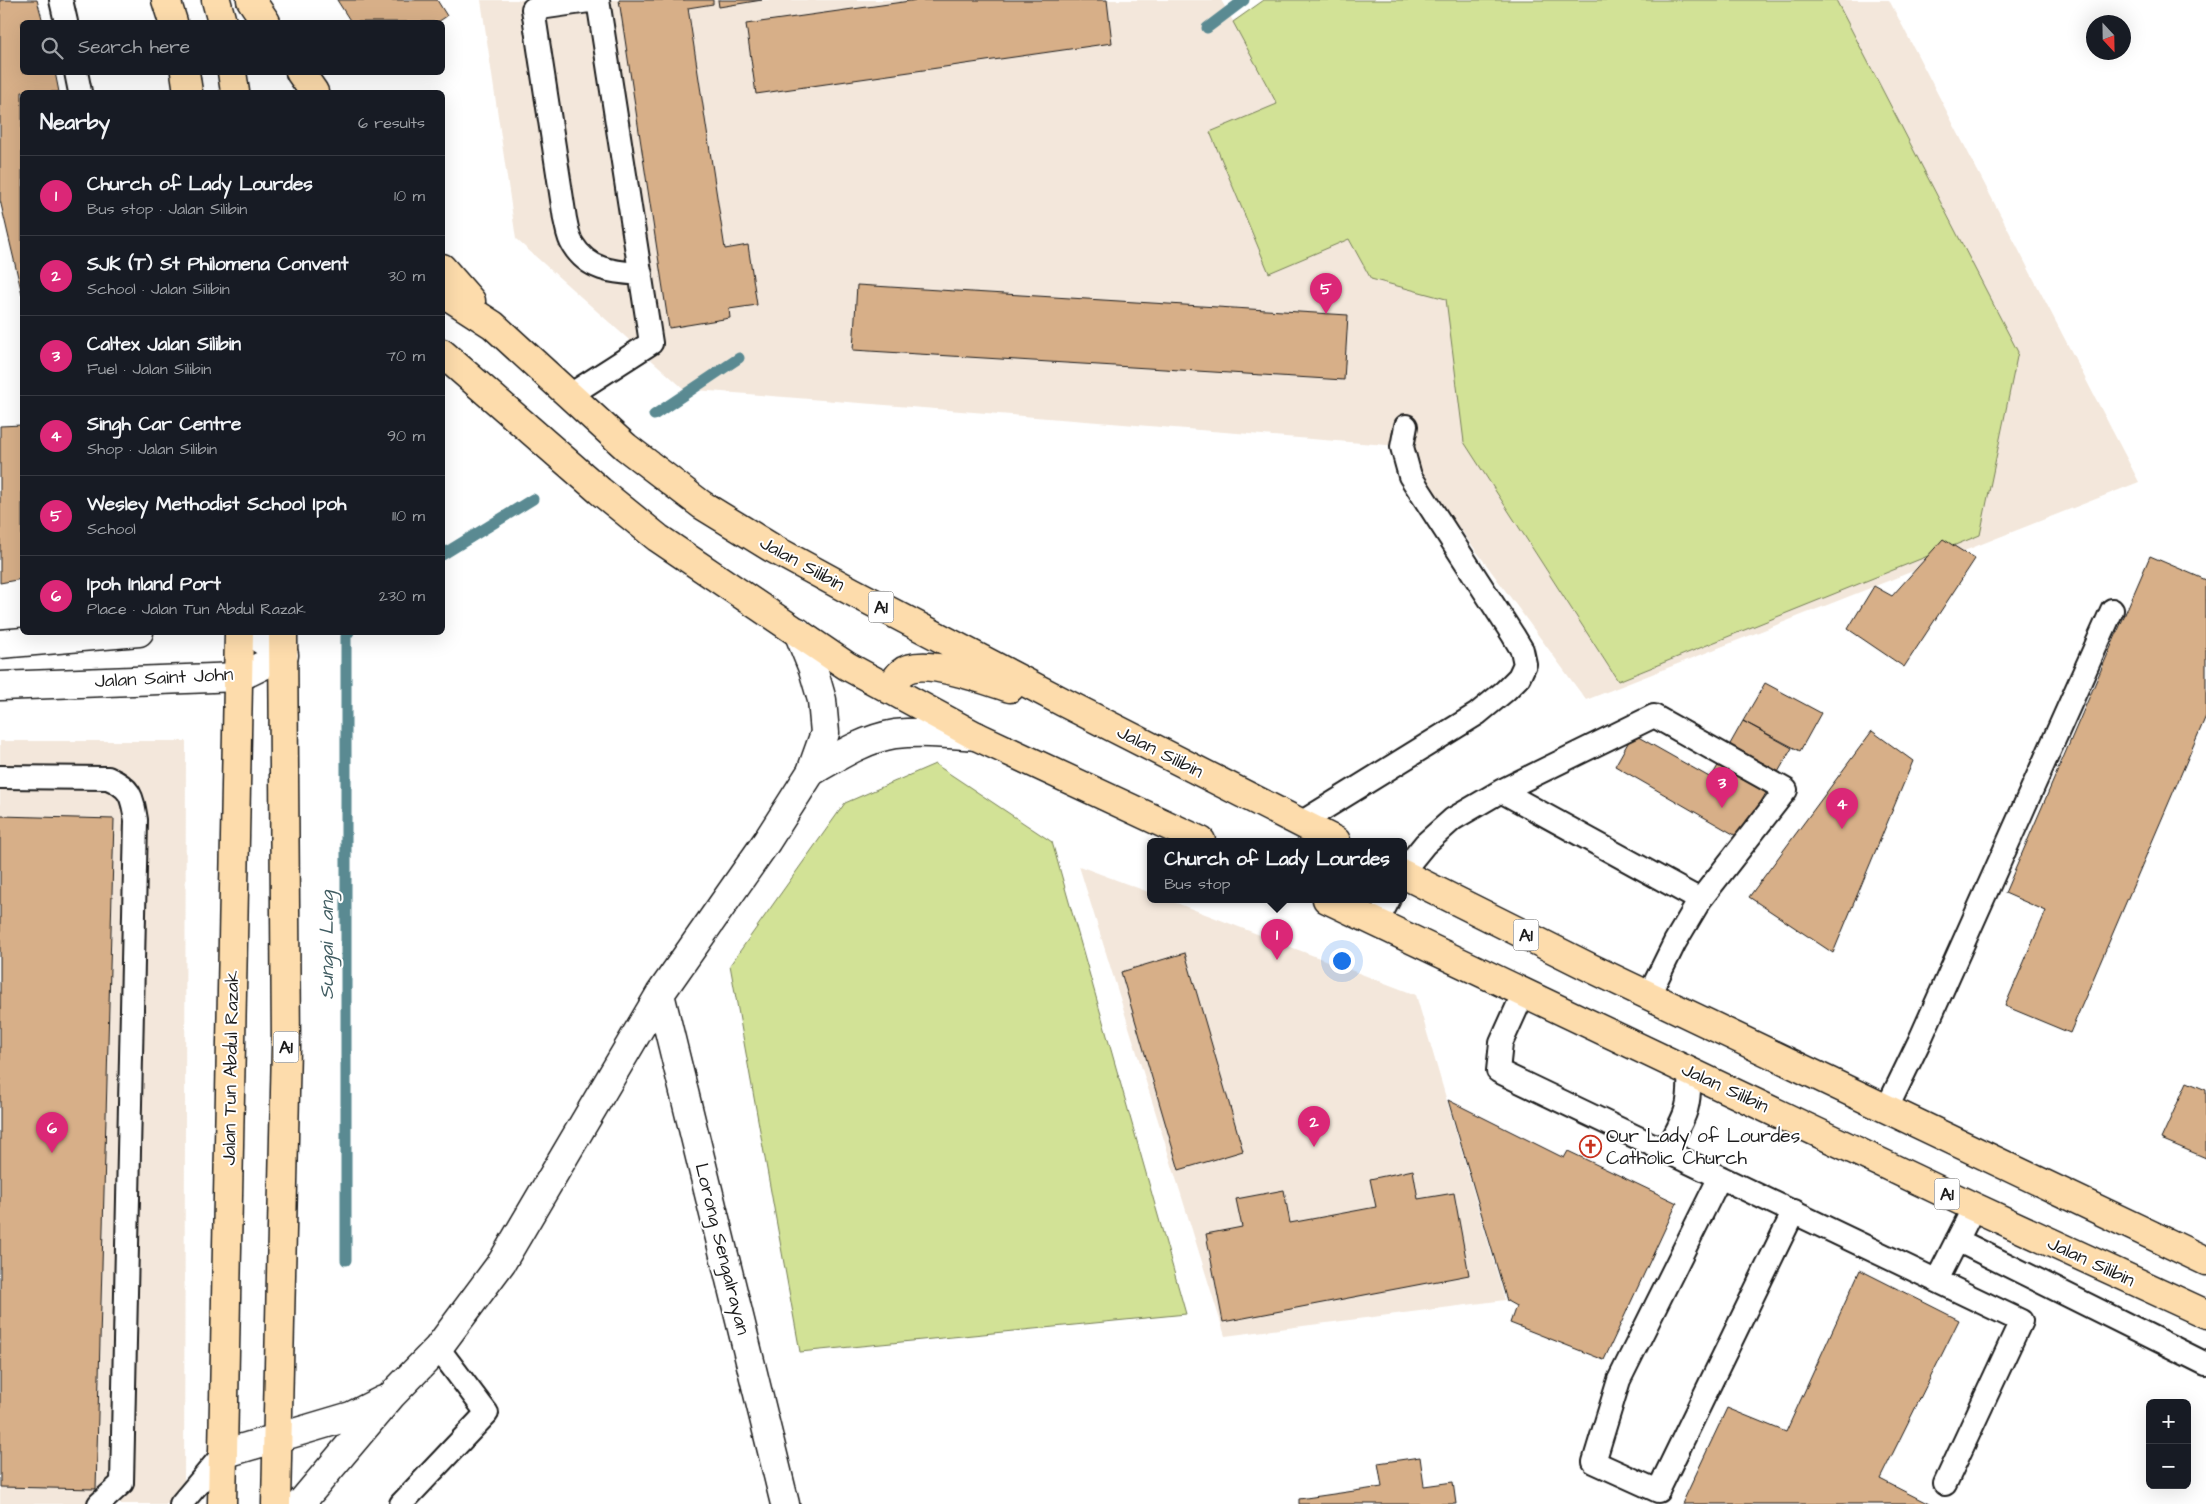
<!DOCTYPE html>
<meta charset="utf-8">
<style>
:root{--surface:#171b24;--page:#20242c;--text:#f1f3f6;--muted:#9ea1a6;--line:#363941;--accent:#db2777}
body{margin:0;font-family:"Architects Daughter",sans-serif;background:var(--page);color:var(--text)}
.controls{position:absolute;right:15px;bottom:15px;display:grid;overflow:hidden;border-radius:8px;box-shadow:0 5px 20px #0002}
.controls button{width:45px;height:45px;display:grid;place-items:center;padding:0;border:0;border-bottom:1px solid var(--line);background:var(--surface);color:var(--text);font:25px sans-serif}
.compass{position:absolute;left:2086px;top:15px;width:45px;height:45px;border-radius:50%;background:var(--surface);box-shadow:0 5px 20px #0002;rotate:158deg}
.you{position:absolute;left:1341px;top:960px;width:18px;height:18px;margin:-12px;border:4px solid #fff;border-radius:50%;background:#1a73e8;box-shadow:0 0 0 8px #1a73e833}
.badge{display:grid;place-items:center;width:32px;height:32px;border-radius:50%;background:var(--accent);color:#fff;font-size:16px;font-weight:700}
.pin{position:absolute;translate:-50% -41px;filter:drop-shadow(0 1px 2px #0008)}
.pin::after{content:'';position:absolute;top:26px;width:18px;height:15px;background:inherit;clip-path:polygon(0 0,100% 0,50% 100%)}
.popup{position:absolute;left:1147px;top:838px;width:260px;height:65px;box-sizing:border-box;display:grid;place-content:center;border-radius:8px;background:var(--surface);filter:drop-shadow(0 1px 4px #0005);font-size:16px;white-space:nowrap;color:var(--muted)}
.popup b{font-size:19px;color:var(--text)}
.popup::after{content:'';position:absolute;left:50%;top:100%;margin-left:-10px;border:10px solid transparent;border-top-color:var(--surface)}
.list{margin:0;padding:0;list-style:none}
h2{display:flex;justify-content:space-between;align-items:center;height:65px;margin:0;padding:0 20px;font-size:21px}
h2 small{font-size:16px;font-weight:400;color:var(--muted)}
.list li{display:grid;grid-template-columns:32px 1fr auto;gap:15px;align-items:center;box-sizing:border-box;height:80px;padding:0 20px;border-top:1px solid var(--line)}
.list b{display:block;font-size:19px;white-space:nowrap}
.list p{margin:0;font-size:16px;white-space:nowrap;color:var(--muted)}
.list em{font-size:16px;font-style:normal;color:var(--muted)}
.icon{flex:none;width:28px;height:28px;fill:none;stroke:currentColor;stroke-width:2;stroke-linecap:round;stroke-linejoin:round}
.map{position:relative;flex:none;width:2206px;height:1504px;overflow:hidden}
.search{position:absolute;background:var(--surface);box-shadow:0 5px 20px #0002;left:20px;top:20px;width:425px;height:55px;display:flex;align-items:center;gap:12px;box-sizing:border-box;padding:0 18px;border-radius:8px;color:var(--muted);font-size:19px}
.panel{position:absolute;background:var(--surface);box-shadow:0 5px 20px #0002;left:20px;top:90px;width:425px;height:545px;border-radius:8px}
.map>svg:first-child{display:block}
</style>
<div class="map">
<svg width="2206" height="1504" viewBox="0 0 2206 1504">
<rect width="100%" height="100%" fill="#fff"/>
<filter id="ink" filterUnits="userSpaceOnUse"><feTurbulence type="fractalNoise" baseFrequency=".02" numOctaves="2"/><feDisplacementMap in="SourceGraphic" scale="10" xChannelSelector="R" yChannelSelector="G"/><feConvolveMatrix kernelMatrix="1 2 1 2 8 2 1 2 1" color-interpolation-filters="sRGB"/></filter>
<g filter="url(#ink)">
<path fill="#f3e7db" d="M481,0H1221L1233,21L1265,0H1889L2139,482L1586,700L1399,446L684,389L516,239Z
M0,741H186L184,1504H0Z
M1079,866L1151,893V899H1166L1416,995L1505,1300L1225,1336Z"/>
<path fill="#d2e296" stroke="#777f59" d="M1264,0H1836L2018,352L1980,535L1618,681L1464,442L1446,299L1371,279L1349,239L1269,273L1210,132L1277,104L1233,22Z
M935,764L1052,842L1186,1314L800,1352L730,965L845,803Z"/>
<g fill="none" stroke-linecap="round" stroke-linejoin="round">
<path stroke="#5a8a92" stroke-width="11" d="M1207,28L1244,0
M654,415L739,358
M442,555L533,499
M346,1260V636L349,632"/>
</g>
<path fill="#d7af88" stroke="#1c1c1c" d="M0,0H37L43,22H22V72H55L59,92H22V294L0,200Z
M337,0H437L447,16L438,22H351Z
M619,0H713V4L688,8L725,249L748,245L757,305L729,309L730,318L669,328Z
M718,0H762L719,7Z
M917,0H1107L1112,43L756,94L746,24Z
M857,285L1348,315L1344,380L853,350Z
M22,425V579L0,583V426Z
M1943,539L1975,559L1904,667L1848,629L1874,586L1892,596Z
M2150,556L2206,580V716L2070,1033L2005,1006L2046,911L2005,893Z
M1765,683L1821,713L1800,751L1743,721Z
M1743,721L1792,748L1740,838L1615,766L1633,734L1711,778Z
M1872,731L1913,761L1833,953L1749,897Z
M0,816L114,819L96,1489L0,1487Z
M1185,953L1243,1151L1179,1170L1121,972Z
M2187,1082L2206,1090V1158L2161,1139Z
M1448,1100L1564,1158L1568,1151L1677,1203L1604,1360L1510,1323L1516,1306L1507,1301Z
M1413,1170L1418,1199L1454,1193L1469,1275L1223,1322L1206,1234L1242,1227L1236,1199L1284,1190L1290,1223L1376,1207L1370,1179Z
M1860,1270L1959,1320L1880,1479L1929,1504H1682L1727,1408L1786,1432Z
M1420,1457L1424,1486L1453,1482L1456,1504H1299V1499L1382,1487L1378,1463Z"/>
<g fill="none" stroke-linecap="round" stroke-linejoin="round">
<defs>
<path id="lane" d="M61,0L66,22
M596,0L533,9L565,219C567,227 568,238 573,245C589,271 614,272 641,274
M76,72L80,92
M570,395L651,343L598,0
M0,777L108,778C131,788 132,796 136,820L122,1483L99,1504
M1501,791L1700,900
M1299,824L1477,714L1505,691L1519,677L1525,664L1522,650L1513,635L1410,476L1402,447L1406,426
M1403,871L1425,844L1453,819L1501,791L1654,716L1786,790L1700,900L1675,942L1649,995
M1377,922L1389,899
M1524,992L1501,1043L1498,1071L2021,1321L1945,1484
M1887,1108L1919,1042L2112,610
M1666,1151C1684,1117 1691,1111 1689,1071
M1720,1177L1619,1380L1594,1462L1658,1491L1794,1211
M1957,1240L2206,1364
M1937,1280L1974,1207
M181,1504L223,1454
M401,1504L487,1413L438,1348"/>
<path id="street" d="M811,772C837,757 864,739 895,734C922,731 949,734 976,736
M660,994L785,1504
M223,1454L351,1416L383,1400
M300,1504L391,1396L438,1348L502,1262L660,994L767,841L811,772L825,733L822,700L813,669L798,632"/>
<path id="secondary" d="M250,632L284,655
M0,644L139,632
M0,686L239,677L284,655"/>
<path id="primary" d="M166,0L173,22
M216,0L222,22
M251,0L266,22
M185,72L188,92
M232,72L235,92
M300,72L314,92
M442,268L471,301
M442,292L493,325L626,447L702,505L772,548L851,591L1063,702L1336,841
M442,353L600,491L658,538L847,666L976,736L1201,841
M890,690C893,685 896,677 901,673C921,655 987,681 1010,688
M1403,874L1591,968L2206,1261
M1327,899L1974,1207L2206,1314
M222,1504L239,632
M276,1504L286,1046L283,632"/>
</defs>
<use href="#lane" stroke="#1c1c1c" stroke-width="26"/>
<use href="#street" stroke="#1c1c1c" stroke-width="31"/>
<use href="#secondary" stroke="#1c1c1c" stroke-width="31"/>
<use href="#primary" stroke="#1c1c1c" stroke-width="31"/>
<use href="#lane" stroke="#fff" stroke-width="22"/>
<use href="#street" stroke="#fff" stroke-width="28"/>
<use href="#secondary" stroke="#fff" stroke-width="28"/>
<use href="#primary" stroke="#fddcac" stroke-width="28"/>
</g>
</g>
<defs>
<symbol id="church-ring" viewBox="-11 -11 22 22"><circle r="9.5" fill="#fff" stroke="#c8321e" stroke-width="1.5"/><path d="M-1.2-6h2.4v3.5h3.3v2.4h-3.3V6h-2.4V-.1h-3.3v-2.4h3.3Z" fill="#c8321e"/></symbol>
</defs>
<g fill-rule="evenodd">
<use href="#church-ring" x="1578" y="1134" width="25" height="25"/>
</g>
<g text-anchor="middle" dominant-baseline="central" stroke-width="4" stroke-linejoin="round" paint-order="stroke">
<g fill="#fff" stroke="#606060" stroke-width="1">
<rect x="868.5" y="591.5" width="25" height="31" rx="4"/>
<rect x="1513.5" y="919.5" width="25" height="31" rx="4"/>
<rect x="273.5" y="1031.5" width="25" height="31" rx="4"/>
<rect x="1934.5" y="1178.5" width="25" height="31" rx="4"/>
</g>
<g font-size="18" font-weight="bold" fill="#1c1c1c">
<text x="881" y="607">A1</text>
<text x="1526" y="935">A1</text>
<text x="286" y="1047">A1</text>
<text x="1947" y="1194">A1</text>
</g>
<g font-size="19" fill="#1c1c1c" stroke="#fff">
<text transform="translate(802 564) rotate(29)">Jalan Silibin</text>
<text transform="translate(164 678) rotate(-3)">Jalan Saint John</text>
<text transform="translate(1160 752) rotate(27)">Jalan Silibin</text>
<text transform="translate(231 1068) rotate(-89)">Jalan Tun Abdul Razak</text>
<text transform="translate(1725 1088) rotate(25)">Jalan Silibin</text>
<text transform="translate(722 1249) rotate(76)">Lorong Sengalrayan</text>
<text transform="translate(2091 1262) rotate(25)">Jalan Silibin</text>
</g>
<g font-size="19" fill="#1c1c1c" stroke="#fff" text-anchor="start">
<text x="1606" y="1136">Our Lady of Lourdes<tspan x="1606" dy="22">Catholic Church</tspan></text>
</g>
<g font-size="20" font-style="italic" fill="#405c61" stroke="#fff">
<text transform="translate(327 945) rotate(-90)">Sungai Lang</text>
</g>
</g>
</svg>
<div class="controls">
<button>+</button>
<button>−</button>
</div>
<svg class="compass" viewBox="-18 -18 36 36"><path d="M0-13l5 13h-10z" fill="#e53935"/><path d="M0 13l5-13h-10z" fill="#9ea1a6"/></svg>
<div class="you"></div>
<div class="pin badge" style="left:1277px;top:960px">1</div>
<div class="popup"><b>Church of Lady Lourdes</b>Bus stop</div>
<div class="pin badge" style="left:1314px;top:1147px">2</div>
<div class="pin badge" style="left:1722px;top:808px">3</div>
<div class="pin badge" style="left:1842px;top:829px">4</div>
<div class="pin badge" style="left:1326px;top:314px">5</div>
<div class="pin badge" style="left:52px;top:1153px">6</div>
<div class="search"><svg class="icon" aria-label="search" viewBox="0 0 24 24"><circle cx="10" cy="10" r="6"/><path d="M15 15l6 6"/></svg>Search here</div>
<section class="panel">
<h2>Nearby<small>6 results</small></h2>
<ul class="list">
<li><span class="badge">1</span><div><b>Church of Lady Lourdes</b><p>Bus stop · Jalan Silibin</p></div><em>10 m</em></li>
<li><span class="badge">2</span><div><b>SJK (T) St Philomena Convent</b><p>School · Jalan Silibin</p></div><em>30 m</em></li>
<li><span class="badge">3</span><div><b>Caltex Jalan Silibin</b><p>Fuel · Jalan Silibin</p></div><em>70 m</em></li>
<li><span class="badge">4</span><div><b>Singh Car Centre</b><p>Shop · Jalan Silibin</p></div><em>90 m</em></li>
<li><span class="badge">5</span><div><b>Wesley Methodist School Ipoh</b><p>School</p></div><em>110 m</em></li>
<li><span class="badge">6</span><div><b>Ipoh Inland Port</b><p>Place · Jalan Tun Abdul Razak</p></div><em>230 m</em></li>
</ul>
</section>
</div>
